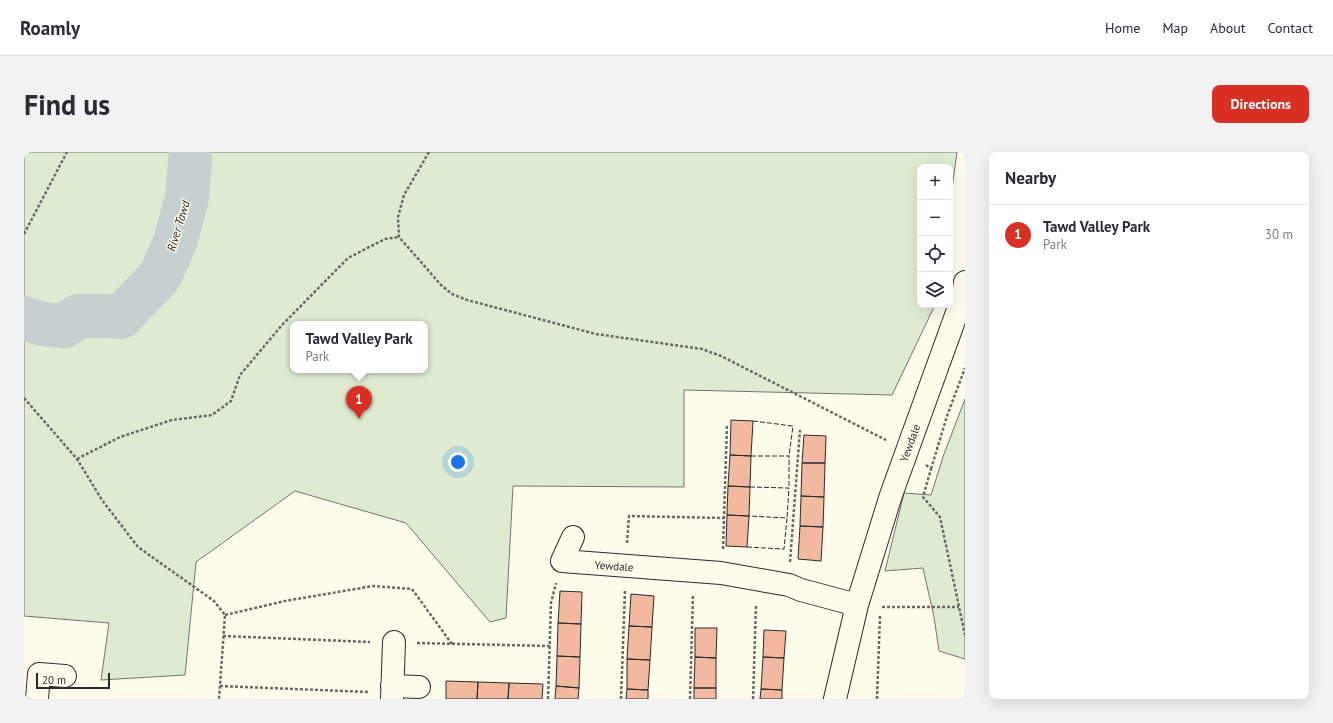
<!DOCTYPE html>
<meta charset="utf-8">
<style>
:root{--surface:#fff;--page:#f2f2f3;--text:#2b2b33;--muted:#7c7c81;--line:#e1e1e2;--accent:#d93025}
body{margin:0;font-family:"PT Sans",sans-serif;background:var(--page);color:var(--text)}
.controls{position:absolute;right:12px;top:12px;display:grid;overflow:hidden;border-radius:8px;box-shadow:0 4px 16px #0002}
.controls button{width:36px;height:36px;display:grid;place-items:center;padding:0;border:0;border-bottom:1px solid var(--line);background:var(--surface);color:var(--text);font:20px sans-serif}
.scale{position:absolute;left:12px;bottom:10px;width:74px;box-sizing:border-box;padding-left:4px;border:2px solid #2b2b2b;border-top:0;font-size:11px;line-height:14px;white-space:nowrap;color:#2b2b2b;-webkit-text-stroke:3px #fdfbea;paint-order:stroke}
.you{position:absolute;left:434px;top:310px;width:14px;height:14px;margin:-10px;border:3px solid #fff;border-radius:50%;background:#1a73e8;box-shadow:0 0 0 6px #1a73e833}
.badge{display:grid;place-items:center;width:26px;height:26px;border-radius:50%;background:var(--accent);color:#fff;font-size:13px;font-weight:700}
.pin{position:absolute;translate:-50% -33px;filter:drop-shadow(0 1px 2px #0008)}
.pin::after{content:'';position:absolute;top:21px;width:14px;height:12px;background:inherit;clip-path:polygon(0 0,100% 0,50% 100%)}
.popup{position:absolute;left:266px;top:169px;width:138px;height:52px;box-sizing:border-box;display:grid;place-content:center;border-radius:8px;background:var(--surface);filter:drop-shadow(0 1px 3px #0005);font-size:13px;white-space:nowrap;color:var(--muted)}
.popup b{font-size:15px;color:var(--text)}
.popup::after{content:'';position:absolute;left:50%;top:100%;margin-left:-8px;border:8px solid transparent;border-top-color:var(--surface)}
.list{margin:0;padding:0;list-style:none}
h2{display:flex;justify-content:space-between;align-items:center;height:52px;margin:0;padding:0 16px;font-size:17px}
h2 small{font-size:13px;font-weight:400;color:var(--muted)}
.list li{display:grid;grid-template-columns:26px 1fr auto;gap:12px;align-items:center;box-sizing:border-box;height:60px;padding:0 16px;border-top:1px solid var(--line)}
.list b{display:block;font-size:15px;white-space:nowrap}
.list p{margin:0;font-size:13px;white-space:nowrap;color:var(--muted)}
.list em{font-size:13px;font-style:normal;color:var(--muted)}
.icon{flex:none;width:22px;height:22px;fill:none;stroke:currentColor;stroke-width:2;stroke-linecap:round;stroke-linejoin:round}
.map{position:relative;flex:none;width:941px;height:547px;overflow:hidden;border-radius:8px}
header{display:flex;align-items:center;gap:24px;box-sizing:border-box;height:56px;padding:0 20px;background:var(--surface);border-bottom:1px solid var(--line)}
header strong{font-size:19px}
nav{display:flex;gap:22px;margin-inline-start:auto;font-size:14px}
.intro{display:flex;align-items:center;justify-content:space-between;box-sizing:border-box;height:96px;padding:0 24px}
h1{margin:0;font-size:28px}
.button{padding:10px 18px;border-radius:8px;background:var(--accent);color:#fff;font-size:14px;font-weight:700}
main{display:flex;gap:24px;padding:0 24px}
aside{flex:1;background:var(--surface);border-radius:8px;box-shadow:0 4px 16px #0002}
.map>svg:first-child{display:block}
</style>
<header>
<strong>Roamly</strong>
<nav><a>Home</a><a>Map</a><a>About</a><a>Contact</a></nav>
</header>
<div class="intro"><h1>Find us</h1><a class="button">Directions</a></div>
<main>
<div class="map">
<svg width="941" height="547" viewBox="0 0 941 547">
<rect width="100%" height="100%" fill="#fdfbea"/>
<path fill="#deebd1" stroke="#74746e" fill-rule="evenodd" d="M0,0H933L926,51V15H896V153H911L868,243L660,238V335L489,334L482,466L466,470L382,371L271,339L172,410L161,523L77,528L85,471L0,464ZM269,172H401V218H269Z
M941,247V507L915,499L910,465L899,416L861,419L880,341L907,343L920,302Z"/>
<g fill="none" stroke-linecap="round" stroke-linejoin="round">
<path stroke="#c7d0d0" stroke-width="44" d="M0,166L18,172L40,174L54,164H79L97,165L136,124L151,90L163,46L166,9"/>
</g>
<path fill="#f2b8a0" stroke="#2b2b2b" d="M707,268L729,269L727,304L706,303Z
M780,283L802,284L801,311H778Z
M706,303L727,304L726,335L704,334Z
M778,311H801L800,345L777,344Z
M704,334L726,335L725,364L703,363Z
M777,344L800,345L799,375L776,374Z
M703,363L725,364L723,395L702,394Z
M776,374L799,375L797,409L774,407Z
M536,439L558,440L557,472L534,471Z
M607,442L630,444L628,475L605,474Z
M534,471L557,472L556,505L533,504Z
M605,474L628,475L626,508L603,507Z
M671,476H693L692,506L671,505Z
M740,478L762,479L760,506L739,505Z
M533,504L556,505L555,536L532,534Z
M671,505L692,506V536H670Z
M739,505L760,506L758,538L737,537Z
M603,507L626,508L624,538L603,537Z
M422,529L454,530L453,547H422Z
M454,530L485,531L484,547H453Z
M485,531L519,532L518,547H484Z
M532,534L555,536L554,547H531Z
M670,536H692V547H670Z
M603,537L624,538V547H602Z
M737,537L758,538V547H736Z"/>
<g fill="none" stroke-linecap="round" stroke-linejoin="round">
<defs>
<path id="street" d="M549,385L538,409L697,421L765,433L777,438L833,453
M368,534L395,535
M13,547L15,522L41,524
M368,547L370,490
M811,547L833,453L867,343L939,144L941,130"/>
</defs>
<use href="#street" stroke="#2b2b2b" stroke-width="24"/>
<path stroke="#6a6964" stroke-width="2.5" stroke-dasharray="3 2" stroke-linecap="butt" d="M405,0L380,43L374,65L375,85L417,133L428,142L443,148L572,182L678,197L697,204L862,288
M0,82L43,0
M0,246L53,307L78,348L114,395L190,449L201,463L195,547
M53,307L96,285L148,268L188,263L207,249L216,223L258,173L324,106L361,87L375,85
M902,313L907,317L899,345L916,365L941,483
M907,317L923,264L941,216
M603,391L605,364L700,366
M699,397L703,274
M766,410L776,278
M858,455H935
M201,463L261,449L349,434L388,437L428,492
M199,484L346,490
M393,491L526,494
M196,534L345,540
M524,547L527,451L532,431
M597,547L601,438
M666,547L669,442
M729,547L732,452
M853,547L856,464"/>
<use href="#street" stroke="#fdfbea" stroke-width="22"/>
<path stroke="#2b2b2b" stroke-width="1" stroke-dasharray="5 2" stroke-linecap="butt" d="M729,269L769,274L765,304
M727,304H765V336
M726,335L765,336L763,366
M723,395L760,397L763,366L725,364"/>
</g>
<g text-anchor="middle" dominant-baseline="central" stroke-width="3" stroke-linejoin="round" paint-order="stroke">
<g font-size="11" fill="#2b2b2b" stroke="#fdfbea">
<text transform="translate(886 291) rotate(-70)">Yewdale</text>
<text transform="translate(590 414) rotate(4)">Yewdale</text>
</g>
<g font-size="12" font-style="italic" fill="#2b2b2b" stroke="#fdfbea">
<text transform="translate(154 74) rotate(-73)">River Tawd</text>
</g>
</g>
</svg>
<div class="controls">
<button>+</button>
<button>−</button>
<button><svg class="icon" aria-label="locate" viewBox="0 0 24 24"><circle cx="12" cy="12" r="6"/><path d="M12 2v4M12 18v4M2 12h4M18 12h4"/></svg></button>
<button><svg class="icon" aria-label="layers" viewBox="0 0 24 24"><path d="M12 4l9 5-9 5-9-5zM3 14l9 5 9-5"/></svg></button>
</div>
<div class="scale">20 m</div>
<div class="you"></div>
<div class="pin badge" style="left:335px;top:267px">1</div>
<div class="popup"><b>Tawd Valley Park</b>Park</div>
</div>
<aside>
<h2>Nearby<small></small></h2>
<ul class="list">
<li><span class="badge">1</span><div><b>Tawd Valley Park</b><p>Park</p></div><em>30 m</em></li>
</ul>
</aside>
</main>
